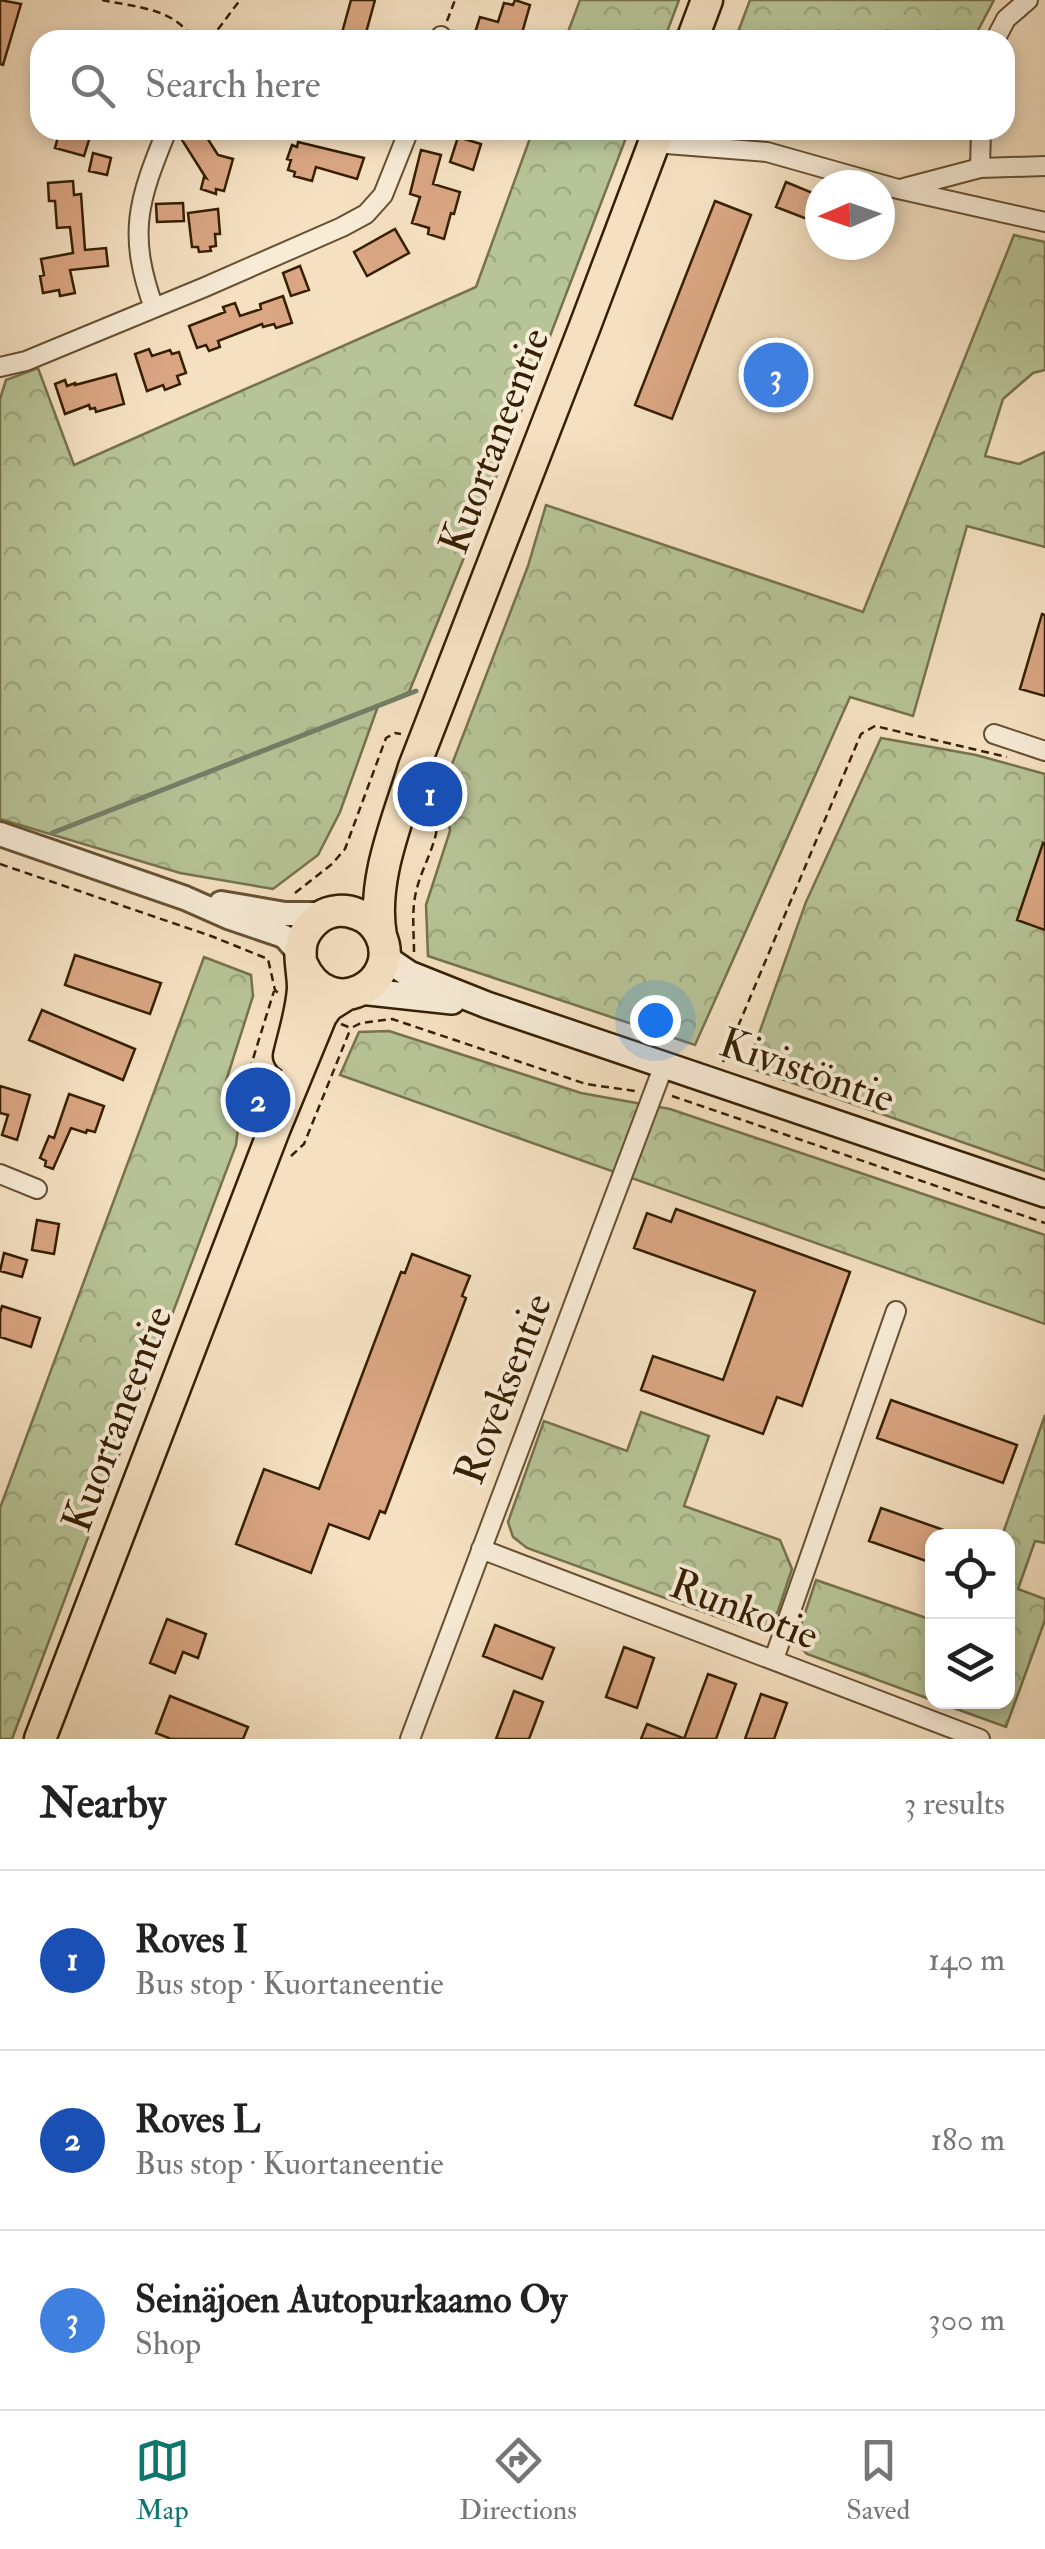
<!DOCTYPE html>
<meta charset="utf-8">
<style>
:root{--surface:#fff;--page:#f2f2f2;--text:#222;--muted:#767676;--line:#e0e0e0;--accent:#0f766e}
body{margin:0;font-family:"IM FELL Double Pica",serif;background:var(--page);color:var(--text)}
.controls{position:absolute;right:30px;bottom:30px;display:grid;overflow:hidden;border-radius:20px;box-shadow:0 5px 15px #0003}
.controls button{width:90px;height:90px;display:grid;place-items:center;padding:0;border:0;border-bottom:2px solid var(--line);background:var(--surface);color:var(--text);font:50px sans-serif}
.compass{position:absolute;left:805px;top:170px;width:90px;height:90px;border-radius:50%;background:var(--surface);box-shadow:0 5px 15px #0003;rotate:268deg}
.you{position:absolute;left:655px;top:1020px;width:35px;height:35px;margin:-25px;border:8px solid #fff;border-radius:50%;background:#1a73e8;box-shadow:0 0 0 15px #1a73e833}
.badge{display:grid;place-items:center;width:65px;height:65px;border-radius:50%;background:var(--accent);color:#fff;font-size:32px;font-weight:700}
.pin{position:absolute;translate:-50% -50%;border:5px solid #fff;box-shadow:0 2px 10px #0006}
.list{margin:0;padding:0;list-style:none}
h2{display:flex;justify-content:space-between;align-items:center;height:130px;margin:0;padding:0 40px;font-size:42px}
h2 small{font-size:32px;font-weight:400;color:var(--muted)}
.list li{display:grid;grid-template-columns:65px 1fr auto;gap:30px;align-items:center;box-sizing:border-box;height:180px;padding:0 40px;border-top:2px solid var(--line)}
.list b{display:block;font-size:38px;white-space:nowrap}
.list p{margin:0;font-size:32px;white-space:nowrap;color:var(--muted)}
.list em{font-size:32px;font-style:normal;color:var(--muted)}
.icon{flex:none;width:55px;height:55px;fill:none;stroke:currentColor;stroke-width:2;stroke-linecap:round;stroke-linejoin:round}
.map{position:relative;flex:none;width:1045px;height:1739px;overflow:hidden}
.search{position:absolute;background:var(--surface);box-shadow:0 5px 15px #0003;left:30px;right:30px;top:30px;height:110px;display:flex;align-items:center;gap:25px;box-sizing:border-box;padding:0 35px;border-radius:30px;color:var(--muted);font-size:38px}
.sheet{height:670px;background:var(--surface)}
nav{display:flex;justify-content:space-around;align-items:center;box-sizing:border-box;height:140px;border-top:2px solid var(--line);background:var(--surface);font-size:28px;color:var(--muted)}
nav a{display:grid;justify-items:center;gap:5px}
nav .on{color:var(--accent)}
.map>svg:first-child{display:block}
</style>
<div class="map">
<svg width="1045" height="1739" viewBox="0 0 1045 1739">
<defs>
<pattern id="forest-crowns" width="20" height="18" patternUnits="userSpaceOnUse" patternTransform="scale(2.5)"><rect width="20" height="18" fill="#b7c497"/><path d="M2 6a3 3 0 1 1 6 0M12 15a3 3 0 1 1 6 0" fill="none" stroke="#9ea880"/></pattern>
</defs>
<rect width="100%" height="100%" fill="#f5e1c2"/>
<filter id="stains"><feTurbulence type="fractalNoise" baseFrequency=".002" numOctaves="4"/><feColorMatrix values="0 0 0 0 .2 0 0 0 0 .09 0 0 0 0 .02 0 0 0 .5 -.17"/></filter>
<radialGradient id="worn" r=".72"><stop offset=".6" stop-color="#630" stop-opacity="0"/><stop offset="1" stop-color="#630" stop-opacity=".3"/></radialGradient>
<path fill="url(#forest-crowns)" stroke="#76724c" stroke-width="2.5" d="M580,0H679L664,40H565Z
M750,0H994L973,40H735Z
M533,130H629L481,516L409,692L378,706L340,812L318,855L273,889L180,873L0,819V399L6,380L38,368L74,465L476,287Z
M1014,235L1045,242V370L1033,373L1003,399L985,456L1019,464L1045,452V547L967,526L913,716L850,697L695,1045L428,956L426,905L450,831L444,785L528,566L546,505L863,612Z
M881,738L976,755L1045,774V1171L747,1067L806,902Z
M204,957L251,975L253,996L226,1081L240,1112L236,1145L12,1739H0V1508Z
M389,1031L581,1093L670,1109L1045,1235V1324L340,1075L359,1032Z
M641,1412L709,1436L684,1506L780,1540L792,1569L778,1611L770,1625L753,1630L527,1548L513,1537L508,1522L544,1421L627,1451Z
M1045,1415V1543L1035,1541L1018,1589L1045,1599V1620L1006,1727L937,1702H1008V1536H1002Z
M816,1580L932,1620V1700L807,1654L799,1646V1631Z"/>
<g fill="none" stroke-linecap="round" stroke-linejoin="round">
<path stroke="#747f69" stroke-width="5" d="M52,833L416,691"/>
</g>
<path fill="#daa683" stroke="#362001" stroke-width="2.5" d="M0,0L21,4L3,65L0,64Z
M351,0H375L364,40H340Z
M515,0L530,5L520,40H499L475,33L480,17L498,22L504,3L513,5Z
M60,130H92L84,156L55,148Z
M198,130H202L218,155L233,159L224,191L216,189V194L201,189L204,177L206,178L182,140Z
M458,137L481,144L473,170L450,162Z
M298,142L364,158L357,179L316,167L312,181L294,176L295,172L288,170L291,160L287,159L292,145L297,147Z
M421,150L441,155L433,184L460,192L454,214L451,213L444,239L428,234L429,228L412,223L420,197L410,194Z
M93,153L111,158L107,175L89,171Z
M73,181L74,195L81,194L85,250L106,248L108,266L70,270L75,293L60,296L59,290L43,293L40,276L44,275L41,259L73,253L70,227L57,228L55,201H49L48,183Z
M786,182L820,196V224L776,207Z
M715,201L751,215L672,419L635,405Z
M183,203L184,221L157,222L156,204Z
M218,209L220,234H215L216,246L210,247L211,251L199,252L198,247H192L188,213Z
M395,229L409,253L367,276L354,252Z
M300,266L309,290L291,296L283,273Z
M283,296L292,323L276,328L274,324L263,327L262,324L218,341L220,347L209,351L206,345L197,348L189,326L225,312L223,307L235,303L240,316L261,309L260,304Z
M149,349L152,356L170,350L172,354L179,352L186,373L177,376L180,384L165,390L163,385L147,391L135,354Z
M116,374L124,404L96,412L95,408L90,409L89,405L65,414L55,384L65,380L67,386L75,383V385Z
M1042,614L1045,615V696L1020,689Z
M1043,843L1045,844V930L1017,920Z
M75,955L161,983L150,1014L65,985Z
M42,1010L135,1049L123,1080L29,1040Z
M0,1086L30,1095L17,1140L2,1135L8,1115L0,1113Z
M69,1094L104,1106L95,1132L87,1130L86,1133L71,1128L53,1169L45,1166L46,1161L40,1158L49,1136L54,1138Z
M676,1209L850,1272L802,1406L777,1397L763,1434L641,1390L653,1356L723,1380L755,1291L634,1248L647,1213L671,1222Z
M37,1220L59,1224L54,1254L32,1250Z
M4,1253L27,1260L22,1277L0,1271Z
M412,1254L470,1276L462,1296L466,1298L385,1513L380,1511L369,1539L329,1524L311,1573L236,1544L264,1469L319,1489L401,1272L405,1273Z
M2,1306L40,1318L31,1347L0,1337V1313Z
M891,1400L1017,1445L1003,1483L877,1438Z
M881,1508L958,1535V1536H932V1563L869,1541Z
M167,1619L206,1634L198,1658L183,1652L175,1673L150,1663Z
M495,1625L554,1648L542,1679L483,1656Z
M624,1647L654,1658L637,1708L606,1697Z
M708,1674L736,1684L716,1739H684Z
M514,1691L543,1702L529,1739H496Z
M761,1694L787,1703L774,1739H745Z
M170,1696L248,1727L243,1739H171L156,1733Z
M647,1724L683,1738V1739H641Z"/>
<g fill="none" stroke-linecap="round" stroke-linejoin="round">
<defs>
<path id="minor" d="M440,40L441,36
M995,40L1006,19L1028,0
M654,143L767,152L898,189L1045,222
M980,168L981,130
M904,188L980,168L1045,166
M154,308C127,233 138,201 167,130
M0,367L26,361L205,287L342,227L366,214L383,195L409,130
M994,734L1045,751
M0,1174L37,1189
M481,1549L980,1739
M774,1659L896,1311
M410,1739L664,1065"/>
<path id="tertiary" d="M0,834L185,898L228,917L278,934L285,937L300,954
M221,903L285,914H327"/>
<path id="secondary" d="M384,957L409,974L487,1005L1045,1194
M360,991L452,1001"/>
<path id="trunk" d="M692,40L707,0
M381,936C371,880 398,820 414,767L585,326L659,130
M289,1056C294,1034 302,1010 303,988C303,972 298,956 302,941C305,931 312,923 320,917C331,910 345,909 357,914C367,917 375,925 380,934C404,983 329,1025 302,964
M40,1739L274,1130L321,1016L328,1006L347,994"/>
</defs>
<use href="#minor" stroke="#665031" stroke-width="22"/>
<use href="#tertiary" stroke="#665031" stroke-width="28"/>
<use href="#secondary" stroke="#362001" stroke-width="30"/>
<use href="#trunk" stroke="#362001" stroke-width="35"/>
<path stroke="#362001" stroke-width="2.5" stroke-dasharray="8 5" stroke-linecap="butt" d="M102,0C134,7 176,8 193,40
M447,21L455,0
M210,40L240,0
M0,864L211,936L268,959L275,990L280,995
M295,893L332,864L345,849L386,738L395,733L401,734
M414,952C414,931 411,909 417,888C425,857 449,827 431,796
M341,1024L351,1028L361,1023L392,1019L586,1084L635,1091
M723,1062L861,734L875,726L1007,757
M672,1096L1045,1223
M261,1106L249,1085L248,1075L274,991
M291,1156L304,1144L350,1030"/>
<use href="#minor" stroke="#f8ecd7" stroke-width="18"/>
<use href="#tertiary" stroke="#f8ecd7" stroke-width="22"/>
<use href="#secondary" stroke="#f8ecd7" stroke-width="25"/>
<use href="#trunk" stroke="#f5e1c2" stroke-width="30"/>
</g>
<g text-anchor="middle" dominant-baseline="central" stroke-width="8" stroke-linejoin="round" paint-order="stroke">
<g font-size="42" fill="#362001" stroke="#f8ecd7">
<text transform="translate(495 441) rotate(-69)">Kuortaneentie</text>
<text transform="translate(807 1071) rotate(19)">Kivistöntie</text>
<text transform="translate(504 1389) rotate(-69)">Roveksentie</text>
<text transform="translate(118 1419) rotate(-69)">Kuortaneentie</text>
<text transform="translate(744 1610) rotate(21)">Runkotie</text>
</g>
</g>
<rect width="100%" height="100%" filter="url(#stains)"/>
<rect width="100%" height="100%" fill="url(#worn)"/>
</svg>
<div class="controls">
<button><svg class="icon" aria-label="locate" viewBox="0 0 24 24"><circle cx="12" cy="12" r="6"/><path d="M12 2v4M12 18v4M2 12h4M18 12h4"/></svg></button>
<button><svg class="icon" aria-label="layers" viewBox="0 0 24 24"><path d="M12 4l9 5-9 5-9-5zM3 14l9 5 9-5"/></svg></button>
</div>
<svg class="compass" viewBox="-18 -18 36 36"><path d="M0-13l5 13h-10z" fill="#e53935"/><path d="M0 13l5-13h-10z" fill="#767676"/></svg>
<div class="you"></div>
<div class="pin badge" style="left:430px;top:794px;background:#1a4fb4">1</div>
<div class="pin badge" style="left:258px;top:1100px;background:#1a4fb4">2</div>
<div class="pin badge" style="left:776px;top:375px;background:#3f7fe0">3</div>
<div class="search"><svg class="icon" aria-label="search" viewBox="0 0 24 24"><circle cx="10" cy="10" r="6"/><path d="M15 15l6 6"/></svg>Search here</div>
</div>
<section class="sheet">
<h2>Nearby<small>3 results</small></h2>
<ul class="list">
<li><span class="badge" style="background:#1a4fb4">1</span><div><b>Roves I</b><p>Bus stop · Kuortaneentie</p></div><em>140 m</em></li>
<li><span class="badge" style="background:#1a4fb4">2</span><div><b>Roves L</b><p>Bus stop · Kuortaneentie</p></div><em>180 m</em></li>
<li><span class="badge" style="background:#3f7fe0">3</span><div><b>Seinäjoen Autopurkaamo Oy</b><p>Shop</p></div><em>300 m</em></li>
</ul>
</section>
<nav>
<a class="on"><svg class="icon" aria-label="map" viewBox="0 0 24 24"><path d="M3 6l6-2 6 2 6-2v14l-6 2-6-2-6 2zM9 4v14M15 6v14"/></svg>Map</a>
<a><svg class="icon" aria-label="directions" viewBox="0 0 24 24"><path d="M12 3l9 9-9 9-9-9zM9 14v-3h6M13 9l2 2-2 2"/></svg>Directions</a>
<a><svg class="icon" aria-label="saved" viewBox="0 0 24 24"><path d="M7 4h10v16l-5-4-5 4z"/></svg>Saved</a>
</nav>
